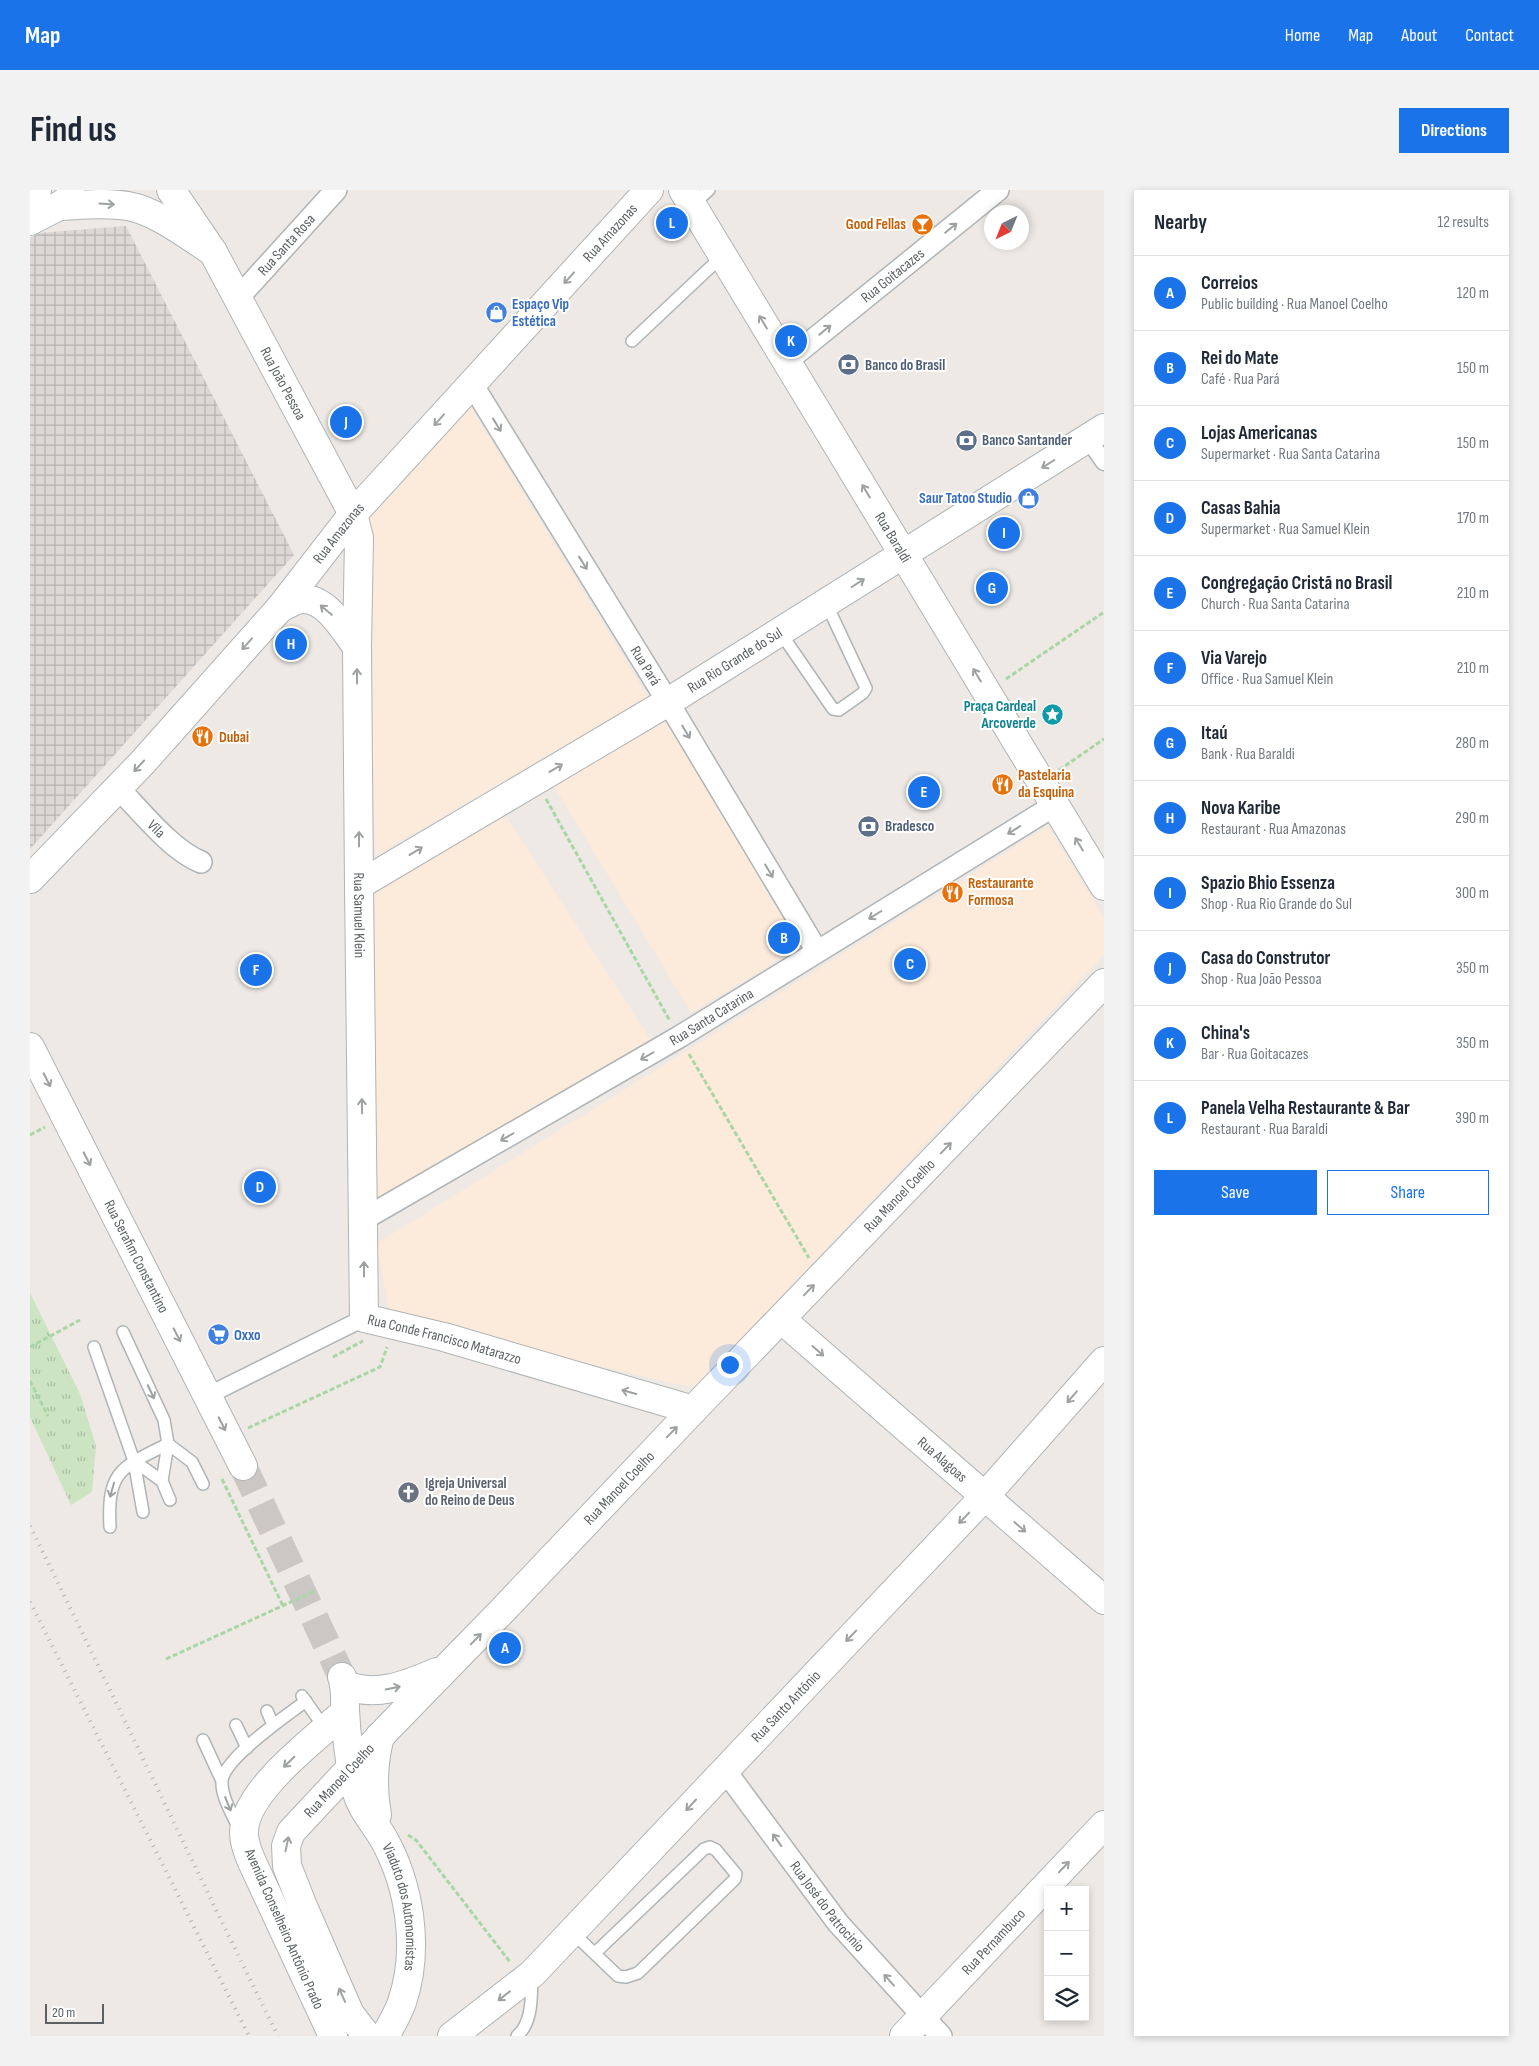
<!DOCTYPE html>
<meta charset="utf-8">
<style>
:root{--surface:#fff;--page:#f2f2f3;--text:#1f2937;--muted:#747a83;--line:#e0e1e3;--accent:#1a73e8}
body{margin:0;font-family:"Sofia Sans Condensed",sans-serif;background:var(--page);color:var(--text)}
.controls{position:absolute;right:15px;bottom:15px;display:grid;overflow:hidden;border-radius:0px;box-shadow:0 2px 8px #0003}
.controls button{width:45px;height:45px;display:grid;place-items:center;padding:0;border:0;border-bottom:1px solid var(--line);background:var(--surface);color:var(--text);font:25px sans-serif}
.compass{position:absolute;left:954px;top:15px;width:45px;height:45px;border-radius:50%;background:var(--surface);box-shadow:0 2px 8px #0003;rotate:223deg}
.scale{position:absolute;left:15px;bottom:12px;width:59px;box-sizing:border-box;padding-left:5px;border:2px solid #5c6264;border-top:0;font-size:14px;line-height:18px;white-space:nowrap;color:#5c6264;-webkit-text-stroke:4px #fff;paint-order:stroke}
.you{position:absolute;left:699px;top:1174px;width:18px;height:18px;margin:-12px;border:4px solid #fff;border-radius:50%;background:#1a73e8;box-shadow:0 0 0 8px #1a73e833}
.badge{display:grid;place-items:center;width:32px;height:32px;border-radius:50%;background:var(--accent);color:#fff;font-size:16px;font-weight:700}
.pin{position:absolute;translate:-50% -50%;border:2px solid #fff;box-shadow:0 1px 5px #0006}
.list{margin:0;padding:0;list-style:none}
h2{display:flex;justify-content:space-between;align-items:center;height:65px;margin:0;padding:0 20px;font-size:21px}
h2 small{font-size:16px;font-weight:400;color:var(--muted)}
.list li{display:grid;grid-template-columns:32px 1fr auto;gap:15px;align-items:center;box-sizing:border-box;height:75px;padding:0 20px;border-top:1px solid var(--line)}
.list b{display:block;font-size:19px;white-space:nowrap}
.list p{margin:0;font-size:16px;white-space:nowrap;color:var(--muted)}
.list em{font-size:16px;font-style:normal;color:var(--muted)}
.actions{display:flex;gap:10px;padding:15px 20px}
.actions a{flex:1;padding:11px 0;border:1px solid var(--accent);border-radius:0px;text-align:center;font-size:18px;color:var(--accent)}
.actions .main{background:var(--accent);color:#fff}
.icon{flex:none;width:28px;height:28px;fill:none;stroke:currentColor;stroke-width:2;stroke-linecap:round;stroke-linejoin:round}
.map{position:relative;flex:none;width:1074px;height:1846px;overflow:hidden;border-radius:0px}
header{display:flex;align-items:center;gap:30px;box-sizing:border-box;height:70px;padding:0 25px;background:var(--accent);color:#fff}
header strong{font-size:24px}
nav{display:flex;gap:28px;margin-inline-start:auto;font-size:18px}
.intro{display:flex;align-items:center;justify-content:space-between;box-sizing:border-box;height:120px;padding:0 30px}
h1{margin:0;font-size:35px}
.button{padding:12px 22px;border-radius:0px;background:var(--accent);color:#fff;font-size:18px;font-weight:700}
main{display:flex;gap:30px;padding:0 30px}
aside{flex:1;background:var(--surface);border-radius:0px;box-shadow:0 2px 8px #0003}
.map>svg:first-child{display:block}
</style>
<header>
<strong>Map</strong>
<nav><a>Home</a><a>Map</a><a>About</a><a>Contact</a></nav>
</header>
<div class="intro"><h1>Find us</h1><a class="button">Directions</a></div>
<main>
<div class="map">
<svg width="1074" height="1846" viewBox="0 0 1074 1846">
<defs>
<pattern id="industrial-grid" width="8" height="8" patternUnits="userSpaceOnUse" patternTransform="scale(1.25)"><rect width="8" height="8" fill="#ddd8d6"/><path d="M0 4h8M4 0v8" fill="none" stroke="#b6b3b1"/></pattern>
<pattern id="grass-tufts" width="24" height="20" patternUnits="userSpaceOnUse" patternTransform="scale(1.25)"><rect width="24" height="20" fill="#cce4c2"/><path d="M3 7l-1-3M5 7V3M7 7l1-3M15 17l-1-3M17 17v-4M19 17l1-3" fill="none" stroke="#a9bca1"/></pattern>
</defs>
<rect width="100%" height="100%" fill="#eee9e4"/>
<path fill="#fceadb" d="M437,211L618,507L345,666L334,332Z
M635,528L770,757L661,823L524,596Z
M474,623L621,850L344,1020L342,705Z
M1018,636L1074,727V765L664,1198L361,1128L346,1054Z"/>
<path fill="url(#industrial-grid)" d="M96,36L264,365L0,659V48L9,43Z"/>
<path fill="url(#grass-tufts)" d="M0,1103L50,1204L66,1256L62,1302L41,1315L0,1227Z"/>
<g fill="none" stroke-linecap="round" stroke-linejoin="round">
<path stroke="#cac7c4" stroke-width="28" stroke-dasharray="28 14" stroke-linecap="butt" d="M213,1276L312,1487"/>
<defs>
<path id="service" d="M662,15L679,0
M602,151L688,70L694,68
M750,442L803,519L809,520L833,503L836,498L796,413
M93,1142L134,1230L138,1254L132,1291L140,1310
M64,1157L104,1271L113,1322
M138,1254L162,1272L173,1294
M104,1271L132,1291
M80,1337C77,1281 91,1277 138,1254
M272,1506L296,1540
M237,1521L243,1535
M206,1535L217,1558
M173,1550L192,1591
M209,1639C203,1625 191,1607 192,1591C194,1568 257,1525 276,1511
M542,1742L588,1786L596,1787L608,1783L705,1689L706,1684L686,1660L680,1657L674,1659L565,1763
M487,1846C503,1832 501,1807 502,1788"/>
<path id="pedestrian" d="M1058,249L1074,272
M177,1206L334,1128"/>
<g id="minor">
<path id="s1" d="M208,108L306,0"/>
<path id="s2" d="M757,171L968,0"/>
<path id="s3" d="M442,194L638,512L787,761"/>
<path id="s4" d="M88,598C111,621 141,660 171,672"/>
<path id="s5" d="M334,1029L649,847L1025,615"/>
<path id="s6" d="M694,1579L808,1733L911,1846"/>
</g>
<g id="tertiary">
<path id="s7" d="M141,0L183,62L323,324L329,348L327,457L329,695L334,1128L414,1147L663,1220"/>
<path id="s8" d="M653,0L1074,696"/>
<path d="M250,418C256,415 265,410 272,409C297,408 314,440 327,457"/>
<path id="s9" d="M0,689L113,572L250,418L323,324L619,0"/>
<path id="s10" d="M329,695L638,512L1074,238"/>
<path id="s11" d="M0,857L213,1276"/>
<path id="s12" d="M751,1129L1074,1410"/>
<path id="s13" d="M312,1487C316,1498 315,1508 315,1520C316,1543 320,1578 326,1600C331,1618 342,1630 352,1646C380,1694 390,1759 372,1812C368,1824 361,1835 355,1846"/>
<path d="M315,1495C347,1508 378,1494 407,1482"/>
<path d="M347,1625C342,1598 343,1573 350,1546"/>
<path d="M303,1846L222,1672C218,1663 214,1653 214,1643C213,1602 286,1548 315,1522"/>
<path id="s14" d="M337,1846L320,1824L272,1714L257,1676L256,1656L261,1642L359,1537L472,1421L663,1220L1074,793"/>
<path id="s15" d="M422,1846L502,1784L955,1306L1074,1171"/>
<path id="s16" d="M874,1846L1074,1635"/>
</g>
<path id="secondary" d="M0,3L7,0
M29,16C51,15 75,12 98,16C126,21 159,46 183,62
M0,31L29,16L42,7"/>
</defs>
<use href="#service" stroke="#afb4b6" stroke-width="14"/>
<use href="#pedestrian" stroke="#afb4b6" stroke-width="19"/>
<use href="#minor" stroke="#afb4b6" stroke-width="24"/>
<use href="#tertiary" stroke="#afb4b6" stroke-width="30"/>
<use href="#secondary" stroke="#aeb4b6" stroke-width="30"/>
<path stroke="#a8d6a5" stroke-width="3" stroke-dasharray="5 2.5" stroke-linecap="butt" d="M976,489L1074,422
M1029,580L1074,549
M516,609L640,831
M659,864L779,1068
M0,945L15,937
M0,1157L50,1130
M303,1167L333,1151
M0,1191L18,1226
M218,1238L350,1177L357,1157
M192,1289L253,1416
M136,1469L285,1401
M378,1645L386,1650L480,1772"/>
<use href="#service" stroke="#fff" stroke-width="11"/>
<use href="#pedestrian" stroke="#fff" stroke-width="16"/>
<use href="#minor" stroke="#fff" stroke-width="21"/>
<use href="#tertiary" stroke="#fff" stroke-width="28"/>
<use href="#secondary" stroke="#fff" stroke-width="28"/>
<path stroke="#b2b3b4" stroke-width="4" stroke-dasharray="1 6" stroke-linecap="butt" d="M0,1336C84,1506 164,1677 248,1846
M0,1412L219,1846"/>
</g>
<defs><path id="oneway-shaft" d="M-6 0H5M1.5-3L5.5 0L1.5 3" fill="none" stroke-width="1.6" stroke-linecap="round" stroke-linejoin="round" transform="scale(1.25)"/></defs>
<g stroke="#9da1a2">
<use href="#oneway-shaft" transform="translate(77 14) rotate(4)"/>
<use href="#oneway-shaft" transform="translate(921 38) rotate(-39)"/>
<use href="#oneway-shaft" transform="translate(539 88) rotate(132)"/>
<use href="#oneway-shaft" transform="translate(733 132) rotate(-121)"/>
<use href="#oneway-shaft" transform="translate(795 140) rotate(-39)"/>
<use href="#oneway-shaft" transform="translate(409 230) rotate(132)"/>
<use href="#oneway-shaft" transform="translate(467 235) rotate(58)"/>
<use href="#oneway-shaft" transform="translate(1018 274) rotate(148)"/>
<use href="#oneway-shaft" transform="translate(836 301) rotate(-121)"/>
<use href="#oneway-shaft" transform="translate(553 373) rotate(58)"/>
<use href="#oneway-shaft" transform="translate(828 393) rotate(-32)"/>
<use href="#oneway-shaft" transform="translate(296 420) rotate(-140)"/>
<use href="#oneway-shaft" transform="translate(217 454) rotate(132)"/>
<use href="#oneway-shaft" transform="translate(947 485) rotate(-121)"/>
<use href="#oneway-shaft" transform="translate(327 486) rotate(-90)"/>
<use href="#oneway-shaft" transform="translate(656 542) rotate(59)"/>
<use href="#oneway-shaft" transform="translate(109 576) rotate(133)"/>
<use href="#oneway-shaft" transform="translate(526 578) rotate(-31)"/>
<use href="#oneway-shaft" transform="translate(984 640) rotate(148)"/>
<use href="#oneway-shaft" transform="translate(329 649) rotate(-90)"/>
<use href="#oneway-shaft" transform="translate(1049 654) rotate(-121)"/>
<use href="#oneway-shaft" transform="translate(386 661) rotate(-31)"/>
<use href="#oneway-shaft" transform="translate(739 681) rotate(59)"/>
<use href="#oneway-shaft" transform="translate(845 725) rotate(148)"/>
<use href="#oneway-shaft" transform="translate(617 866) rotate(150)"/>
<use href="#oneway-shaft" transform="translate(17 890) rotate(63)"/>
<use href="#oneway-shaft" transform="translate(332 916) rotate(-91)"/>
<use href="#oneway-shaft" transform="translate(477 947) rotate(150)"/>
<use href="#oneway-shaft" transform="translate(916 958) rotate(-46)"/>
<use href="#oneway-shaft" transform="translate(57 969) rotate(63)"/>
<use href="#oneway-shaft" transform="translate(334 1079) rotate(-90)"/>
<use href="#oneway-shaft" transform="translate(779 1100) rotate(-46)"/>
<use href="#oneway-shaft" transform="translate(147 1145) rotate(63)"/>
<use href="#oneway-shaft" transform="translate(788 1161) rotate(41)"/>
<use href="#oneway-shaft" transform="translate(121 1202) rotate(65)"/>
<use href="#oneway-shaft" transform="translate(599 1202) rotate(-164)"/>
<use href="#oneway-shaft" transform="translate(1042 1207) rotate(131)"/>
<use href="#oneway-shaft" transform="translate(192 1234) rotate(63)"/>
<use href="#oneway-shaft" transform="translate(642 1242) rotate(-46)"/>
<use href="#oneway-shaft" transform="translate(82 1300) rotate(106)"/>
<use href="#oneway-shaft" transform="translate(934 1328) rotate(134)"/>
<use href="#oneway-shaft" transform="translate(990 1337) rotate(41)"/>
<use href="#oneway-shaft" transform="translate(821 1446) rotate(134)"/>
<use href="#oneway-shaft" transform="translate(446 1449) rotate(-46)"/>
<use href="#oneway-shaft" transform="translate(363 1498) rotate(-12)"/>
<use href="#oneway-shaft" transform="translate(259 1572) rotate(136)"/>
<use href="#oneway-shaft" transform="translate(198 1614) rotate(68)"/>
<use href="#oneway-shaft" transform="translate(661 1615) rotate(133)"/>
<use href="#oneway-shaft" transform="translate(747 1650) rotate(-126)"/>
<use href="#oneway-shaft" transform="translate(257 1654) rotate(-78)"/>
<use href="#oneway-shaft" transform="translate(1034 1677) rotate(-46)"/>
<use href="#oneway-shaft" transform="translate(859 1790) rotate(-132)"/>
<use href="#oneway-shaft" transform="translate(312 1805) rotate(-114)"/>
<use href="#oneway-shaft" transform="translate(474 1806) rotate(142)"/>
</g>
<defs>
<symbol id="bar-disc" viewBox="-11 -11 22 22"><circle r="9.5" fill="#e8710a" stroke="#fff"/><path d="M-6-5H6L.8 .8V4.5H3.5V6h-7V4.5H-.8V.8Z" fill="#fff"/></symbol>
<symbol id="shop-disc" viewBox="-11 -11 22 22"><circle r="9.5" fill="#3f7fe0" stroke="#fff"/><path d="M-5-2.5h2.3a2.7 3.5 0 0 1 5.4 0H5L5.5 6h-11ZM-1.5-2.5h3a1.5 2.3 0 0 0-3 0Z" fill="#fff"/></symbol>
<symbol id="bank-disc" viewBox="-11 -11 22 22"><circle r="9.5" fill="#5c6f8a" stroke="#fff"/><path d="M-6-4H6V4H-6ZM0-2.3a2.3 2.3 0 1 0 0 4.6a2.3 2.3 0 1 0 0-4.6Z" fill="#fff"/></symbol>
<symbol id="sight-disc" viewBox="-11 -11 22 22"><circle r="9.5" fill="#0f9aa8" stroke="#fff"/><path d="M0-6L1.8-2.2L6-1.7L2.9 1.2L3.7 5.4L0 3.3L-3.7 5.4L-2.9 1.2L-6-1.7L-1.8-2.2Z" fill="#fff"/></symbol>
<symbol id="restaurant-disc" viewBox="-11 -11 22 22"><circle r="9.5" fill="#e8710a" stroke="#fff"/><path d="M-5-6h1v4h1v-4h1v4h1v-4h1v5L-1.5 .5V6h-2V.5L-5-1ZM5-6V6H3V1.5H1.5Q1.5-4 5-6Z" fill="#fff"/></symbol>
<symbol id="supermarket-disc" viewBox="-11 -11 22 22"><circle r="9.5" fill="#3f7fe0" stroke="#fff"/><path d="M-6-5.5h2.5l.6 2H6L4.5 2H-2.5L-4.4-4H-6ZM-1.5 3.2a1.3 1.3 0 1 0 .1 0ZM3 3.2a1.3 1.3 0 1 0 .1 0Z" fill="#fff"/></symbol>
<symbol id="church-disc" viewBox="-11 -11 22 22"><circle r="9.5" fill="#6b7280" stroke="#fff"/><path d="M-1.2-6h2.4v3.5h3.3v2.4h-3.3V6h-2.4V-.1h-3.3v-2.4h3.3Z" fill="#fff"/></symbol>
</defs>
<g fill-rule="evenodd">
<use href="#bar-disc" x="880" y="22" width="25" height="25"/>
<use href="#shop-disc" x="454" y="110" width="25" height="25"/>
<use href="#bank-disc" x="806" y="162" width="25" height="25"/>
<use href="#bank-disc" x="924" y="238" width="25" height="25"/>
<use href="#shop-disc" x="986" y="296" width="25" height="25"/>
<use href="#sight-disc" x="1010" y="512" width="25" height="25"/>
<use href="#restaurant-disc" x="160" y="534" width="25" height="25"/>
<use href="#restaurant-disc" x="960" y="582" width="25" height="25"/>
<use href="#bank-disc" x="826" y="624" width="25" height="25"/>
<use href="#restaurant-disc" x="910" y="690" width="25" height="25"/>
<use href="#supermarket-disc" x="176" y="1132" width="25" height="25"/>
<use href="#church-disc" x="366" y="1290" width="25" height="25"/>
</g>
<g text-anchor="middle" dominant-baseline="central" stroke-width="4" stroke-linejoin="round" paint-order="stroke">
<g font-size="15" font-weight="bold" fill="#c56008" stroke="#fff" text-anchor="start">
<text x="876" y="34" text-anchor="end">Good Fellas</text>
<text x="189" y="547">Dubai</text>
<text x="988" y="585">Pastelaria<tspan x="988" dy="17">da Esquina</tspan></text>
<text x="938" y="693">Restaurante<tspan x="938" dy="17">Formosa</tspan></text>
</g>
<g font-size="15" fill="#5c6264" stroke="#fff">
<text stroke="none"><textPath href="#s9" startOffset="869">Rua Amazonas</textPath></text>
<text stroke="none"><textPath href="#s1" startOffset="72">Rua Santa Rosa</textPath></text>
<text stroke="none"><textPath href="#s2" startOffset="136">Rua Goitacazes</textPath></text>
<text stroke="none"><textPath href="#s7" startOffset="224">Rua João Pessoa</textPath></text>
<text stroke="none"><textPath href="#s9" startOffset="464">Rua Amazonas</textPath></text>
<text stroke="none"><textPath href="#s8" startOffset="406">Rua Baraldi</textPath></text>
<text stroke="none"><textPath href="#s10" startOffset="438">Rua Rio Grande do Sul</textPath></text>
<text stroke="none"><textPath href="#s3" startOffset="331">Rua Pará</textPath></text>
<text stroke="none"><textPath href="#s4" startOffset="56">Vila</textPath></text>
<text stroke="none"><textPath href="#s7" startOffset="774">Rua Samuel Klein</textPath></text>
<text stroke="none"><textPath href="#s5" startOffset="402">Rua Santa Catarina</textPath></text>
<text stroke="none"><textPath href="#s14" startOffset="1104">Rua Manoel Coelho</textPath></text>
<text stroke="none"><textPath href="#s11" startOffset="235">Rua Serafim Constantino</textPath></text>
<text stroke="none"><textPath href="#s7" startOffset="1260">Rua Conde Francisco Matarazzo</textPath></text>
<text stroke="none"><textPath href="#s12" startOffset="214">Rua Alagoas</textPath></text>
<text stroke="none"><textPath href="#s14" startOffset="699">Rua Manoel Coelho</textPath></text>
<text stroke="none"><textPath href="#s15" startOffset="470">Rua Santo Antônio</textPath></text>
<text stroke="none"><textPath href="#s14" startOffset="294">Rua Manoel Coelho</textPath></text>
<text stroke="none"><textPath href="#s6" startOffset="172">Rua José do Patrocinio</textPath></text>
<text stroke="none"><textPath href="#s13" startOffset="242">Viaduto dos Autonomistas</textPath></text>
<text transform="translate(254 1739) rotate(66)">Avenida Conselheiro Antônio Prado</text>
<text stroke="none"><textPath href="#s16" startOffset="130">Rua Pernambuco</textPath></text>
</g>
<g font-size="15" font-weight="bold" fill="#366cbe" stroke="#fff" text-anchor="start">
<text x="482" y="114">Espaço Vip<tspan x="482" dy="17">Estética</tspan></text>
<text x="982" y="308" text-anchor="end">Saur Tatoo Studio</text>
<text x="204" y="1145">Oxxo</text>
</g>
<g font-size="15" font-weight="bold" fill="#4e5e75" stroke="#fff" text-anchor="start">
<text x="835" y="175">Banco do Brasil</text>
<text x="952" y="250">Banco Santander</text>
<text x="855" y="636">Bradesco</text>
</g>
<g font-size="15" font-weight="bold" fill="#0d838f" stroke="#fff" text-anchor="end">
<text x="1006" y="516">Praça Cardeal<tspan x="1006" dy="17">Arcoverde</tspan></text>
</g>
<g font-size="15" font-weight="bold" fill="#5b616d" stroke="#fff" text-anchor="start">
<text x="395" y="1293">Igreja Universal<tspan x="395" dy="17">do Reino de Deus</tspan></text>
</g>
</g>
</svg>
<div class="controls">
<button>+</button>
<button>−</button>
<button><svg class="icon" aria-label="layers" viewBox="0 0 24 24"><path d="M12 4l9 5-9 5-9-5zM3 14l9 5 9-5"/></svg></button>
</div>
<svg class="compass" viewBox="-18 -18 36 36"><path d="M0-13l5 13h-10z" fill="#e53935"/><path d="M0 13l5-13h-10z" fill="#747a83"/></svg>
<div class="scale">20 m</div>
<div class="you"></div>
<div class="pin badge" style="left:475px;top:1458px">A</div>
<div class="pin badge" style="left:754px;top:748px">B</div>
<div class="pin badge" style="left:880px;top:774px">C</div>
<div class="pin badge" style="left:230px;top:997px">D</div>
<div class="pin badge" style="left:894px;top:602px">E</div>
<div class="pin badge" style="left:226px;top:780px">F</div>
<div class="pin badge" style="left:962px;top:398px">G</div>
<div class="pin badge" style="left:261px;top:454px">H</div>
<div class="pin badge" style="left:974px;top:343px">I</div>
<div class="pin badge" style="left:316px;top:232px">J</div>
<div class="pin badge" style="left:761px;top:151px">K</div>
<div class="pin badge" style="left:642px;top:33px">L</div>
</div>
<aside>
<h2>Nearby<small>12 results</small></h2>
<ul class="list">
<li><span class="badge">A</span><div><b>Correios</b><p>Public building · Rua Manoel Coelho</p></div><em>120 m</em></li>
<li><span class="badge">B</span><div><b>Rei do Mate</b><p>Café · Rua Pará</p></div><em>150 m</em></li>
<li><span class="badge">C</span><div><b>Lojas Americanas</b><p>Supermarket · Rua Santa Catarina</p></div><em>150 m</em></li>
<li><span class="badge">D</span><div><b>Casas Bahia</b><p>Supermarket · Rua Samuel Klein</p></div><em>170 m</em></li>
<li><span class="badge">E</span><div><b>Congregação Cristã no Brasil</b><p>Church · Rua Santa Catarina</p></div><em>210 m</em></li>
<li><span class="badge">F</span><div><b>Via Varejo</b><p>Office · Rua Samuel Klein</p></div><em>210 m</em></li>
<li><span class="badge">G</span><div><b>Itaú</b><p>Bank · Rua Baraldi</p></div><em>280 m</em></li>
<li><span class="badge">H</span><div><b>Nova Karibe</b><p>Restaurant · Rua Amazonas</p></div><em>290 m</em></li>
<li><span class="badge">I</span><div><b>Spazio Bhio Essenza</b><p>Shop · Rua Rio Grande do Sul</p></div><em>300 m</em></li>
<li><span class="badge">J</span><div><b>Casa do Construtor</b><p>Shop · Rua João Pessoa</p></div><em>350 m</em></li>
<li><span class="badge">K</span><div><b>China's</b><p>Bar · Rua Goitacazes</p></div><em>350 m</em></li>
<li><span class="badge">L</span><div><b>Panela Velha Restaurante &amp; Bar</b><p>Restaurant · Rua Baraldi</p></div><em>390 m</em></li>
</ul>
<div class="actions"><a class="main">Save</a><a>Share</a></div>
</aside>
</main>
